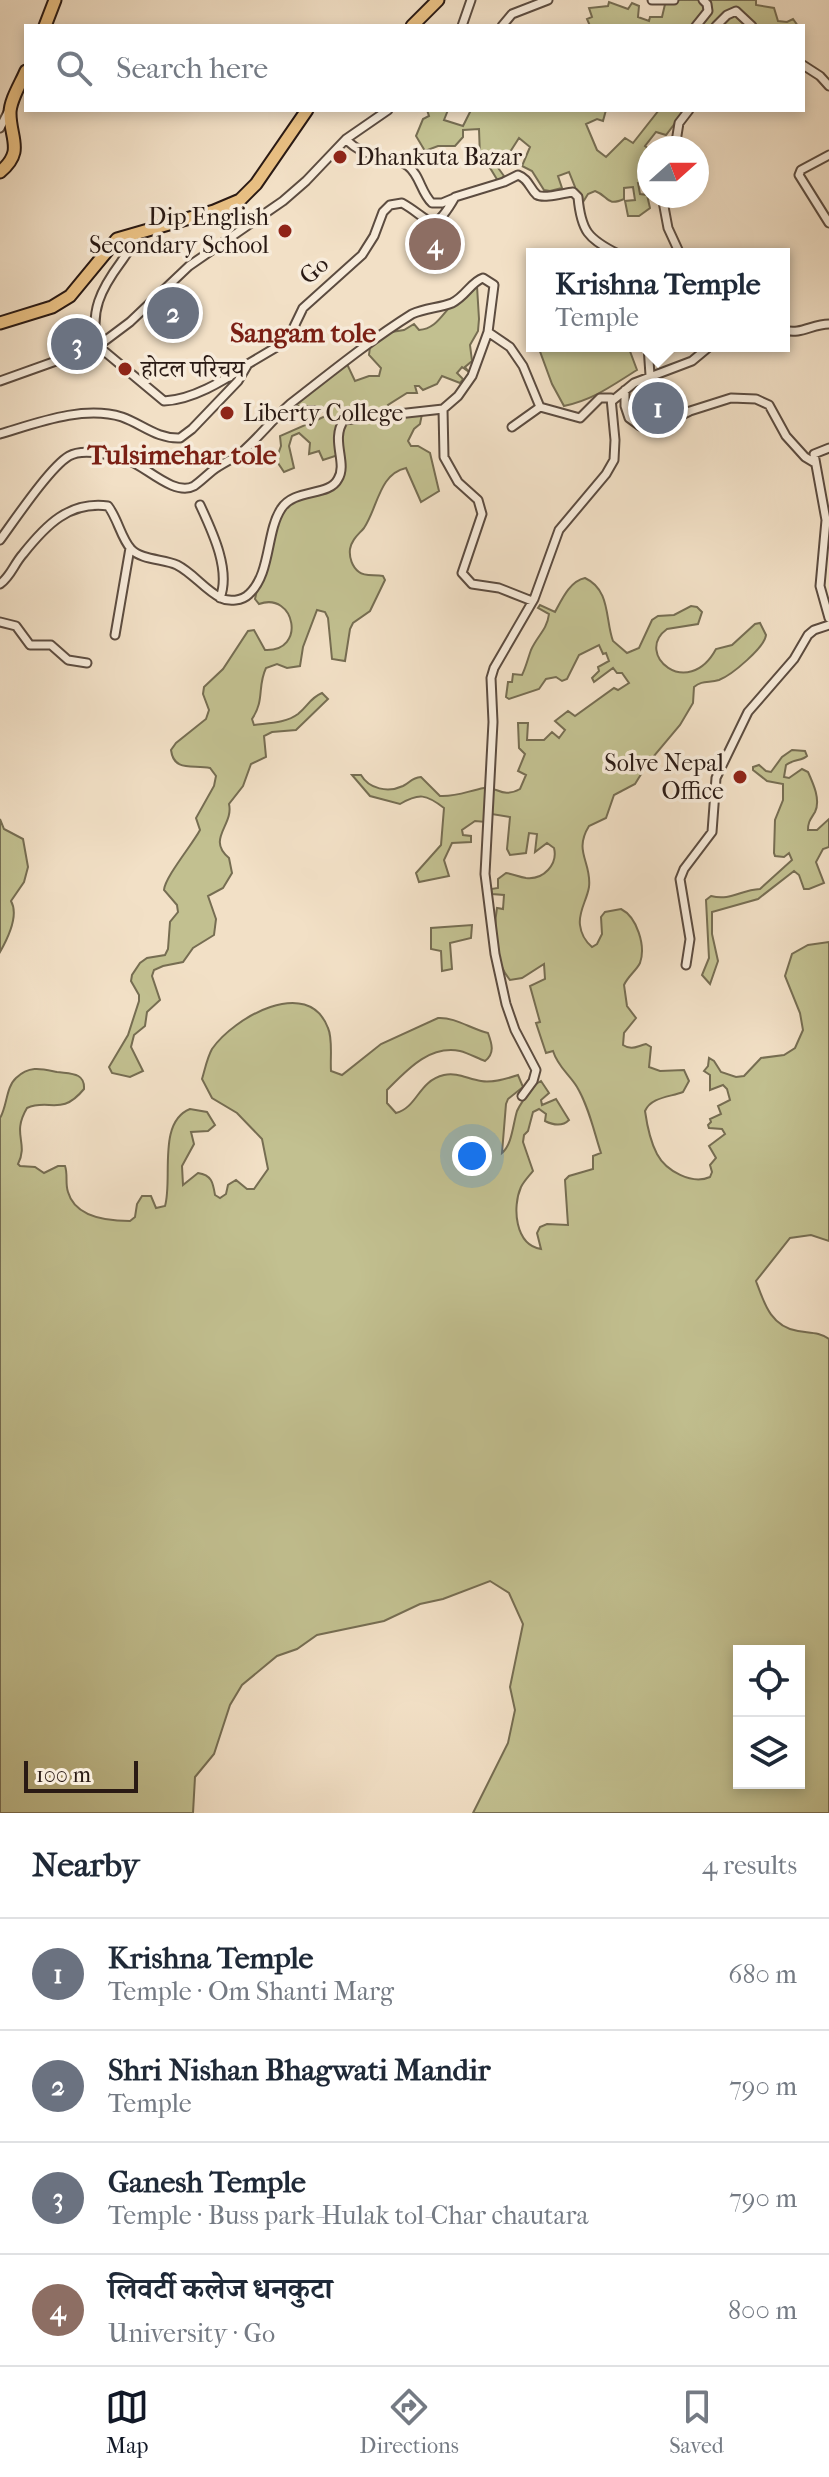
<!DOCTYPE html>
<meta charset="utf-8">
<style>
:root{--surface:#fff;--page:#f2f2f3;--text:#1f2937;--muted:#747a83;--line:#e0e1e3;--accent:#111827}
body{margin:0;font-family:"IM FELL French Canon","Noto Serif Devanagari",serif;background:var(--page);color:var(--text)}
.controls{position:absolute;right:24px;bottom:24px;display:grid;overflow:hidden;border-radius:0px;box-shadow:0 4px 12px #0003}
.controls button{width:72px;height:72px;display:grid;place-items:center;padding:0;border:0;border-bottom:2px solid var(--line);background:var(--surface);color:var(--text);font:40px sans-serif}
.compass{position:absolute;left:637px;top:136px;width:72px;height:72px;border-radius:50%;background:var(--surface);box-shadow:0 4px 12px #0003;rotate:69deg}
.scale{position:absolute;left:24px;bottom:20px;width:114px;box-sizing:border-box;padding-left:8px;border:4px solid #2a1a14;border-top:0;font-size:22px;line-height:28px;white-space:nowrap;color:#2a1a14;-webkit-text-stroke:6px #f7ebda;paint-order:stroke}
.you{position:absolute;left:472px;top:1156px;width:28px;height:28px;margin:-20px;border:6px solid #fff;border-radius:50%;background:#1a73e8;box-shadow:0 0 0 12px #1a73e833}
.badge{display:grid;place-items:center;width:52px;height:52px;border-radius:50%;background:var(--accent);color:#fff;font-size:26px;font-weight:700}
.pin{position:absolute;translate:-50% -50%;border:4px solid #fff;box-shadow:0 2px 8px #0006}
.popup{position:absolute;left:526px;top:248px;width:264px;height:104px;box-sizing:border-box;display:grid;place-content:center;border-radius:0px;background:var(--surface);filter:drop-shadow(0 2px 6px #0005);font-size:26px;white-space:nowrap;color:var(--muted)}
.popup b{font-size:30px;color:var(--text)}
.popup::after{content:'';position:absolute;left:50%;top:100%;margin-left:-16px;border:16px solid transparent;border-top-color:var(--surface)}
.list{margin:0;padding:0;list-style:none}
h2{display:flex;justify-content:space-between;align-items:center;height:104px;margin:0;padding:0 32px;font-size:34px}
h2 small{font-size:26px;font-weight:400;color:var(--muted)}
.list li{display:grid;grid-template-columns:52px 1fr auto;gap:24px;align-items:center;box-sizing:border-box;height:112px;padding:0 32px;border-top:2px solid var(--line)}
.list b{display:block;font-size:30px;white-space:nowrap}
.list p{margin:0;font-size:26px;white-space:nowrap;color:var(--muted)}
.list em{font-size:26px;font-style:normal;color:var(--muted)}
.icon{flex:none;width:44px;height:44px;fill:none;stroke:currentColor;stroke-width:2;stroke-linecap:round;stroke-linejoin:round}
.map{position:relative;flex:none;width:829px;height:1813px;overflow:hidden}
.search{position:absolute;background:var(--surface);box-shadow:0 4px 12px #0003;left:24px;right:24px;top:24px;height:88px;display:flex;align-items:center;gap:20px;box-sizing:border-box;padding:0 28px;border-radius:0px;color:var(--muted);font-size:30px}
.sheet{height:552px;background:var(--surface)}
nav{display:flex;justify-content:space-around;align-items:center;box-sizing:border-box;height:112px;border-top:2px solid var(--line);background:var(--surface);font-size:22px;color:var(--muted)}
nav a{display:grid;justify-items:center;gap:4px}
nav .on{color:var(--accent)}
.map>svg:first-child{display:block}
</style>
<div class="map">
<svg width="829" height="1813" viewBox="0 0 829 1813">
<rect width="100%" height="100%" fill="#f2e0c6"/>
<filter id="stains"><feTurbulence type="fractalNoise" baseFrequency=".0025" numOctaves="4"/><feColorMatrix values="0 0 0 0 .2 0 0 0 0 .09 0 0 0 0 .02 0 0 0 .5 -.17"/></filter>
<radialGradient id="worn" r=".72"><stop offset=".6" stop-color="#630" stop-opacity="0"/><stop offset="1" stop-color="#630" stop-opacity=".3"/></radialGradient>
<path fill="#c2c090" stroke="#766d52" stroke-width="2" fill-rule="evenodd" d="M666,0H756V5L774,8L778,21L787,22L793,19L798,26H590L587,19L592,17L589,8L608,6L609,2L628,9L632,3L639,6L638,17L649,21L650,17H662Z
M427,110H448L444,120L463,126L471,110H606L603,121L597,119L586,124L597,150L606,157L625,138L633,143L659,110H685L666,135L656,132L645,146L649,149V182L638,183L640,194L647,195L650,208L639,216H628L625,201L635,200L633,187L624,188V199C606,207 609,196 595,191L588,194L583,202L577,203L574,201L575,187L569,172L558,176L562,188L550,191L544,190L532,171L522,166L530,147L519,138L510,152L516,157L515,161L510,163L505,157L496,165L504,176L498,181L487,163L480,157L479,129L463,130V137L455,146H438L425,151L416,136L423,119L429,116Z
M477,286L479,319L478,331L470,345L472,361L465,367L469,372L462,367L457,373L463,379L460,383L442,376L437,384L423,390L419,386H415L417,393H407L388,405L392,416L422,414L420,424L414,429L408,441L411,446H418L430,453L439,491L421,502L406,468C379,474 378,507 364,528C358,535 352,539 350,549C349,557 352,567 359,572C365,577 375,574 383,576L385,580L370,611L353,623L350,629L345,661L332,659L328,618L325,612L317,610L303,647L300,666L287,668L277,664L266,668C257,687 265,700 252,719L254,725C269,723 286,723 298,714C308,706 310,698 322,693L328,699L296,730L272,732L264,736L266,757L251,764L243,786L229,804C234,825 206,839 229,858L232,873L223,888L208,896L216,919L214,935L193,948L183,962L163,966L154,970L152,976L160,1000L147,1012L145,1026L134,1035L131,1047L143,1071L130,1077L112,1073L109,1067L128,1035L139,1001V995L131,981L132,975L140,963L147,958L165,955L168,949L170,922L178,912L177,905L164,890C165,877 192,845 200,830L196,818L214,786L216,776L210,768C194,764 174,773 171,750L176,743L206,719L209,710L203,694L204,687L223,669L248,631L254,630L265,650C307,652 295,591 259,604L255,599L273,519L290,502L339,484L344,473L338,455L323,460L319,451L309,454L310,443L299,433L292,436L289,446L294,468L284,472L276,460L281,446L280,436L328,415L315,406H292L347,364L355,381L369,376H379L381,368L369,355L370,347L385,333L404,330L414,324L419,330C437,329 443,312 455,302C462,296 470,291 477,286Z
M538,346H628L637,370C611,386 595,399 564,406L552,384Z
M585,578C611,590 605,620 613,641L627,653L639,648L652,620L658,616L674,615L691,606L697,607L702,612L698,624L667,629C633,654 688,701 716,649L732,645L755,624L760,623L766,635C765,647 732,675 719,680C709,683 702,680 694,687L693,703L680,725L648,763L635,784L614,795L606,818L589,826C573,852 592,862 589,887C587,900 578,912 580,925C581,934 585,941 592,947L597,944L602,934L601,917L605,912L621,909C637,917 646,946 640,963C636,971 628,976 624,985L627,1006L636,1018L624,1033L623,1045C632,1051 637,1046 646,1044L651,1047L649,1067L660,1071L684,1070L689,1081L683,1092C670,1097 651,1097 645,1111C647,1125 650,1141 657,1154C666,1171 692,1185 710,1177L712,1172L710,1165L716,1158L709,1146L725,1134L722,1129L709,1128L708,1125L711,1122L710,1119L721,1114L718,1106L730,1100L727,1089L723,1085L710,1090V1075L704,1071L708,1066L709,1058L714,1061L721,1072L736,1077L744,1076L761,1058L784,1055L795,1048L803,1030L800,1013L785,976L792,954L808,945L829,942V1241L811,1235L790,1238L756,1281C764,1303 771,1327 798,1331C809,1333 820,1332 829,1339V1813H473L508,1743L515,1710L510,1687L523,1624L509,1593L490,1581L443,1599L420,1604L384,1621L317,1635L297,1649L277,1656L242,1685L230,1705L214,1754L195,1777L193,1813H0V1118C7,1107 6,1087 16,1078C30,1065 42,1069 57,1072C70,1074 85,1072 84,1089C61,1117 49,1098 27,1108C11,1135 29,1142 18,1164L20,1166L35,1167L44,1173L58,1166H65C68,1174 65,1183 68,1192C75,1217 108,1221 130,1221L135,1217L137,1204L142,1196H151L156,1208L165,1206C173,1179 157,1122 190,1109L207,1112L215,1125L208,1131L191,1132L194,1144L182,1166L183,1185L198,1173C212,1175 213,1183 215,1195L220,1198L226,1194L228,1185L236,1180L247,1189H254L268,1169L262,1139L237,1113L212,1098L202,1079C205,1069 207,1058 212,1049C233,1018 308,975 328,1028C333,1039 330,1058 331,1071L342,1075L381,1044L438,1018C455,1017 471,1029 488,1033C492,1044 495,1053 485,1061C477,1058 468,1053 460,1051C429,1045 407,1070 387,1090V1103L396,1113C418,1107 418,1081 444,1075C457,1072 468,1079 481,1081C493,1083 506,1079 518,1075L523,1087L508,1099L506,1104L502,1153C512,1145 513,1124 517,1111C521,1102 527,1097 529,1088L541,1081L549,1093L541,1100L542,1105L556,1099L569,1120C562,1127 553,1125 545,1121L546,1114L539,1109L533,1112L528,1131L524,1135L523,1142L533,1171C529,1176 524,1181 521,1187C512,1207 515,1245 541,1249L537,1233L540,1227L547,1224L568,1225L565,1180L569,1176L593,1169V1156L601,1153C594,1132 589,1107 577,1087C569,1074 558,1067 553,1051L546,1053L536,1023L540,1022L530,986L545,979L544,964L522,978L510,980C495,963 493,930 497,908L503,909L504,895L492,894L491,889L498,888V879L506,873C513,874 519,877 526,878C544,880 558,864 554,848L547,843L535,852L537,834L529,833L526,853L510,855L507,849L510,817L492,814L486,822L475,821L462,830L463,835L471,836V842L452,843L444,860L449,876L419,882L416,873L441,845L444,808C426,794 419,793 400,804L370,796L352,775H361C369,789 388,793 403,786C411,782 411,778 421,777L440,796C456,797 468,791 484,788C497,786 502,799 520,789L526,775L518,771L525,754L519,748L518,723H528L527,740H544L552,732L559,738L565,730L555,721L568,711L575,716L614,688L618,690L629,683L622,673H617L613,668L594,682L592,678L599,671L598,667L609,661L606,653L603,654L599,645L579,655L567,679L562,681L556,677L546,679L539,689L509,699L506,697L508,682H512L513,674L522,675C526,667 528,658 531,650C537,636 547,630 549,614L538,608L540,605L555,612C562,599 570,581 585,578ZM739,1651H799V1783H739Z
M792,750L805,751L807,756C802,761 794,759 786,765L784,777L789,778L802,769L808,772C813,783 821,800 815,812C811,819 808,821 808,830H817L829,819V847L823,849L816,862L824,883L809,889H804L799,875L794,871L758,899L712,912V934L718,961L710,984L702,975L709,958L706,900L711,896C731,901 740,890 760,889L792,860L789,853L784,857L775,856L774,853L775,820L783,800V784L767,781L753,770V767L759,765L766,771L771,772L782,757Z
M0,819L4,829L23,839L28,867L24,882L11,901C19,915 8,938 0,952Z
M472,925L471,938L450,943L452,969L442,971L441,951L431,949V928Z"/>
<g fill="none" stroke-linecap="round" stroke-linejoin="round">
<defs>
<path id="street" d="M652,0H674
M462,26L471,0
M502,26L512,14L548,0
M696,26L708,11L707,4L703,0
M716,26L727,15L736,11L752,26
M803,65L820,76L829,86
M0,128L8,112
M346,139C364,160 388,152 408,166C420,175 421,193 432,203H442L454,198
M675,148L679,123L689,110
M829,155L801,170L799,175L829,223
M662,196L668,228L680,254
M133,233C133,246 128,252 121,262C101,289 89,312 98,346L164,401C192,400 223,381 246,366
M784,330C801,335 812,324 829,324
M648,346L650,375
M0,381L98,346L130,322L189,266L283,201L306,181L346,139L388,110
M625,390V406L629,418L640,426L657,427L690,411L731,398L756,399L769,405L786,436L805,457L815,463
M612,401L634,383L692,361L710,346
M443,409L458,396L472,376L488,332
M512,427L540,407
M0,434C37,423 83,405 122,417C142,424 157,439 180,438L192,429L238,381L248,364L280,345L290,335L303,308L362,255L374,236L383,212L390,205L402,203C431,219 432,238 455,197L504,182L518,175C529,179 529,188 537,195C544,199 564,193 573,192L578,197C581,231 588,239 618,254
M829,448L814,454L826,520L820,586L829,618
M200,505C212,531 231,570 220,598
M0,540C14,521 50,467 69,456C84,447 119,456 134,463C149,470 176,496 194,486C200,482 206,476 212,471C222,463 234,459 243,451C259,437 273,419 290,404C330,373 369,341 412,314C425,308 439,308 452,303C466,296 471,282 483,278L494,285L488,332L510,347L523,366L540,407L580,418L600,398H611L615,440L614,460L606,474L559,530L534,599L494,668L491,678L493,722L485,874L495,954L506,1004L515,1030L536,1070L533,1081L522,1096
M0,584C11,576 14,564 23,554C46,525 69,501 108,506C118,519 121,538 131,549C141,560 164,559 177,565C193,573 205,590 221,598C229,602 242,601 249,594C271,574 266,532 281,509C294,488 329,497 338,479C348,463 330,440 344,420L443,409L444,457L458,482L478,500L482,514L462,573L472,584L499,588L532,601
M0,622L16,626L30,645H51L68,660L87,663
M115,635L130,548
M686,965L690,939L680,879L684,869L712,832L716,778L748,712L794,659L808,635L814,630L829,625"/>
<path id="primary" d="M45,26L55,0
M412,26L438,0
M0,172C25,151 10,139 10,113C10,100 21,83 26,71
M0,323L52,307L70,296L117,239L214,211L240,200L256,184L307,110"/>
</defs>
<use href="#street" stroke="#5c4c40" stroke-width="11"/>
<use href="#primary" stroke="#2a1a14" stroke-width="15"/>
<use href="#street" stroke="#f7ebda" stroke-width="7"/>
<use href="#primary" stroke="#e9c083" stroke-width="11"/>
</g>
<g fill="#8f2418" stroke="#f7ebda" stroke-width="3">
<circle cx="340" cy="157" r="8"/>
<circle cx="285" cy="231" r="8"/>
<circle cx="125" cy="369" r="8"/>
<circle cx="227" cy="413" r="8"/>
<circle cx="740" cy="777" r="8"/>
</g>
<g text-anchor="middle" dominant-baseline="central" stroke-width="7" stroke-linejoin="round" paint-order="stroke">
<g font-size="24" fill="#2a1a14" stroke="#f7ebda" text-anchor="start">
<text x="356" y="157">Dhankuta Bazar</text>
<text x="269" y="217" text-anchor="end">Dip English<tspan x="269" dy="28">Secondary School</tspan></text>
<text x="141" y="369">होटल परिचय</text>
<text x="243" y="413">Liberty College</text>
<text x="724" y="763" text-anchor="end">Solve Nepal<tspan x="724" dy="28">Office</tspan></text>
</g>
<g font-size="24" fill="#2a1a14" stroke="#f7ebda">
<text transform="translate(314 270) rotate(-41)">Go</text>
</g>
<g font-size="28" font-weight="bold" fill="#7a1f14" stroke="#f7ebda">
<text x="303" y="332">Sangam tole</text>
<text x="182" y="454">Tulsimehar tole</text>
</g>
</g>
<rect width="100%" height="100%" filter="url(#stains)"/>
<rect width="100%" height="100%" fill="url(#worn)"/>
</svg>
<div class="controls">
<button><svg class="icon" aria-label="locate" viewBox="0 0 24 24"><circle cx="12" cy="12" r="6"/><path d="M12 2v4M12 18v4M2 12h4M18 12h4"/></svg></button>
<button><svg class="icon" aria-label="layers" viewBox="0 0 24 24"><path d="M12 4l9 5-9 5-9-5zM3 14l9 5 9-5"/></svg></button>
</div>
<svg class="compass" viewBox="-18 -18 36 36"><path d="M0-13l5 13h-10z" fill="#e53935"/><path d="M0 13l5-13h-10z" fill="#747a83"/></svg>
<div class="scale">100 m</div>
<div class="you"></div>
<div class="pin badge" style="left:658px;top:408px;background:#6b7280">1</div>
<div class="popup"><b>Krishna Temple</b>Temple</div>
<div class="pin badge" style="left:173px;top:313px;background:#6b7280">2</div>
<div class="pin badge" style="left:77px;top:344px;background:#6b7280">3</div>
<div class="pin badge" style="left:435px;top:244px;background:#8d6e63">4</div>
<div class="search"><svg class="icon" aria-label="search" viewBox="0 0 24 24"><circle cx="10" cy="10" r="6"/><path d="M15 15l6 6"/></svg>Search here</div>
</div>
<section class="sheet">
<h2>Nearby<small>4 results</small></h2>
<ul class="list">
<li><span class="badge" style="background:#6b7280">1</span><div><b>Krishna Temple</b><p>Temple · Om Shanti Marg</p></div><em>680 m</em></li>
<li><span class="badge" style="background:#6b7280">2</span><div><b>Shri Nishan Bhagwati Mandir</b><p>Temple</p></div><em>790 m</em></li>
<li><span class="badge" style="background:#6b7280">3</span><div><b>Ganesh Temple</b><p>Temple · Buss park-Hulak tol-Char chautara</p></div><em>790 m</em></li>
<li><span class="badge" style="background:#8d6e63">4</span><div><b>लिवर्टी कलेज धनकुटा</b><p>University · Go</p></div><em>800 m</em></li>
</ul>
</section>
<nav>
<a class="on"><svg class="icon" aria-label="map" viewBox="0 0 24 24"><path d="M3 6l6-2 6 2 6-2v14l-6 2-6-2-6 2zM9 4v14M15 6v14"/></svg>Map</a>
<a><svg class="icon" aria-label="directions" viewBox="0 0 24 24"><path d="M12 3l9 9-9 9-9-9zM9 14v-3h6M13 9l2 2-2 2"/></svg>Directions</a>
<a><svg class="icon" aria-label="saved" viewBox="0 0 24 24"><path d="M7 4h10v16l-5-4-5 4z"/></svg>Saved</a>
</nav>
